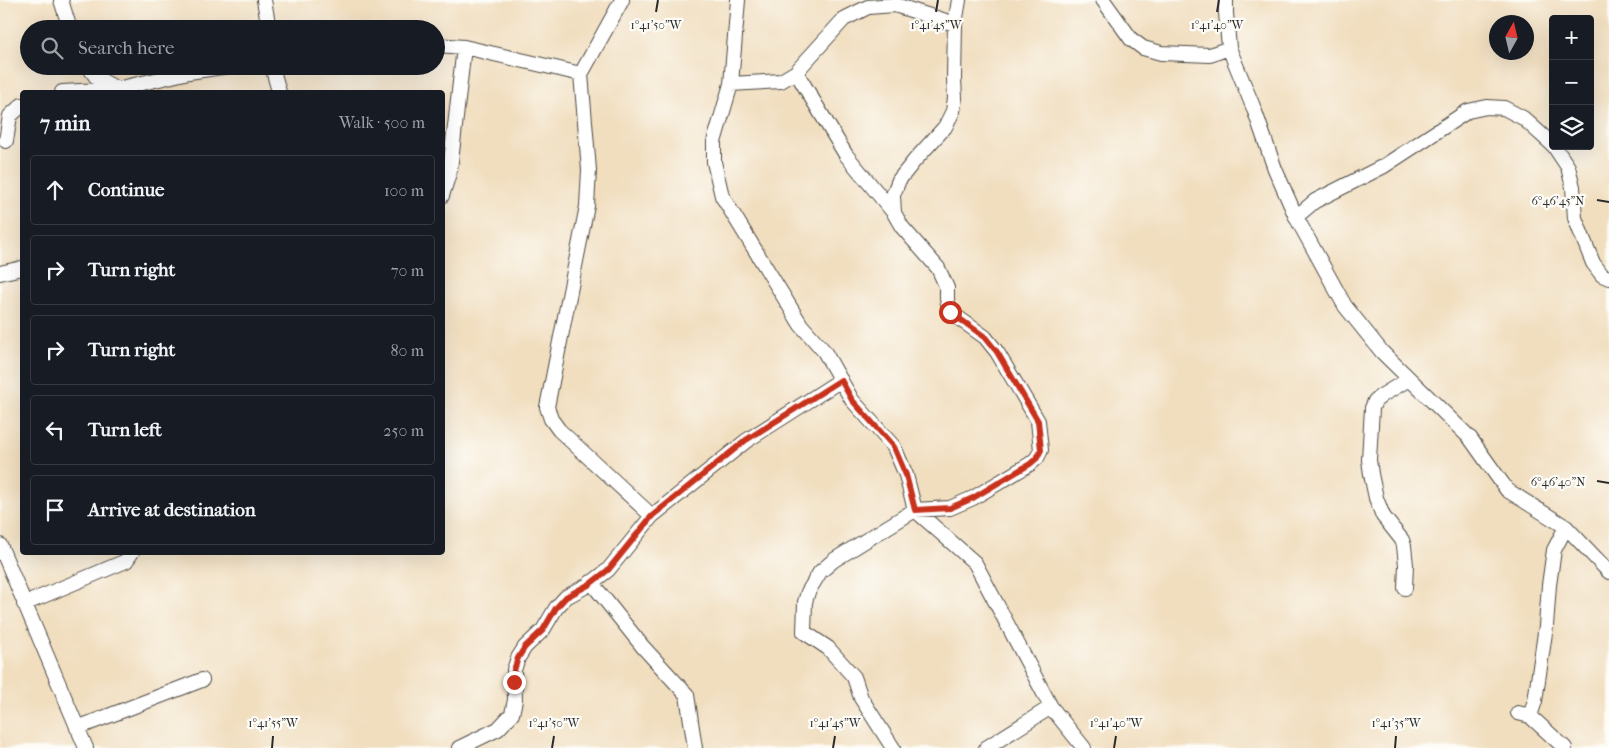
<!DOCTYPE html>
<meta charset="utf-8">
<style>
:root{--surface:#171b24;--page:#242831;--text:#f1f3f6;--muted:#9ea1a6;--line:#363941}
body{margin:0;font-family:"IM FELL French Canon",serif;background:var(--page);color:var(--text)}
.controls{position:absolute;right:15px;top:15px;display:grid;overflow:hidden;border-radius:5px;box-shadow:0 5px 20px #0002}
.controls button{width:45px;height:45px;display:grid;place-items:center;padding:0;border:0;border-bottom:1px solid var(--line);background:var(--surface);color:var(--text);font:25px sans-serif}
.compass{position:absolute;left:1489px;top:15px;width:45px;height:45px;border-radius:50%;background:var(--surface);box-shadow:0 5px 20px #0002;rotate:8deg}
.stop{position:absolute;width:15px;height:15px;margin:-11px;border:4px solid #c8321e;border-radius:50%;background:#fff}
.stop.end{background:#c8321e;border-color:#fff;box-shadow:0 1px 5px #0008}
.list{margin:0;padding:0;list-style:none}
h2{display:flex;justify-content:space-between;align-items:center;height:65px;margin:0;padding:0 20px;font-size:21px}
h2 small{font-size:16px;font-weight:400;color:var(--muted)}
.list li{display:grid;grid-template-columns:32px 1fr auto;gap:15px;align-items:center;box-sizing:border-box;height:70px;margin:0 10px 10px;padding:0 10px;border:1px solid var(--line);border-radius:5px}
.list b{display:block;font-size:19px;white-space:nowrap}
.list em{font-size:16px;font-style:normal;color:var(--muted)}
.icon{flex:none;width:28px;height:28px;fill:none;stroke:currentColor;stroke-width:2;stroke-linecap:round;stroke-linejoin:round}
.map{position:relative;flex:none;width:1609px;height:748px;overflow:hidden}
.search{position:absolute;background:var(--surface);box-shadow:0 5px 20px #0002;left:20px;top:20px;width:425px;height:55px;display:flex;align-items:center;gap:12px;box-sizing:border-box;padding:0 18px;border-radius:28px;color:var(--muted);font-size:19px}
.panel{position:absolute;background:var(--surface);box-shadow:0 5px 20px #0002;left:20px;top:90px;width:425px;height:465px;border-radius:5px}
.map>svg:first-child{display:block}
</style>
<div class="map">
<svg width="1609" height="748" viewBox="0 0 1609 748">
<rect width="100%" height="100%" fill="#fdfcf7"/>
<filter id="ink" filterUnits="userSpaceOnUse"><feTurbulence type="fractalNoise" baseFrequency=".02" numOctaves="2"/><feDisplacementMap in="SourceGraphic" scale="10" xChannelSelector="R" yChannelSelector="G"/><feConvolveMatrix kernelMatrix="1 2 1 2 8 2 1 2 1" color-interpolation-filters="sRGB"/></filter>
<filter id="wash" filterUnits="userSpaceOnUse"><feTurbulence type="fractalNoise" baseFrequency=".0096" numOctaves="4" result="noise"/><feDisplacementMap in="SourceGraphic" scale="20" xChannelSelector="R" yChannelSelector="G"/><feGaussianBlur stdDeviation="1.12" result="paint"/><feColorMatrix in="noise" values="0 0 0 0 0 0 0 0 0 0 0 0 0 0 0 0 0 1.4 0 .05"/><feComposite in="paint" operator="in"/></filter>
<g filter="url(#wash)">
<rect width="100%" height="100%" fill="#f1debf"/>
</g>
<g filter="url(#ink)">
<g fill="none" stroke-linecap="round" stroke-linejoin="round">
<defs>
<path id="street" d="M61,0L70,29
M264,0L269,29
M622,0L581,74L589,170L587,206L547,407L551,419L559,430L652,516
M738,0L731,84L714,142V162L722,196L801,325L824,351L852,400L894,447L906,475L915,510L834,560L820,572L808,592L805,602L804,632L828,648L854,677L861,698L893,748
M959,0L955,24L954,79L955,98L953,111L945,127L915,160L899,180L893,195L894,213L902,227L938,268L947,288V299L950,312L985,337L997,352L1038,421L1041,450L1037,458L1030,464L973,498L950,508L915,510L975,563L1051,707L1084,748
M1103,0L1131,39L1143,48L1161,53L1210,55L1229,48
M1226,0V13L1229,48L1254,109L1275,169L1296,217L1345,306L1382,352L1470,438L1507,490L1566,527L1609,572
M436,45L464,47L581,74
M88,66L97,78L117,89L189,72L229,66
M272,66L279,92
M796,72L846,155L894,213
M731,84L781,81L796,72L844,19L868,7L895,5L955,24
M62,92L116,89
M6,141L10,116L22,105
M1554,146L1568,167L1573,187L1575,218L1593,263L1602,275L1609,278
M442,196L450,170L464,47
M1296,217L1315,201L1384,166L1468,111L1487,107L1504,108L1523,118L1553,145
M0,273L22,268
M0,545L86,748
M591,582L643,647L687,695L695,748
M1405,588L1406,565L1404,546L1402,540L1383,516L1376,498L1371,474L1369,460L1372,408L1375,401L1381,396L1409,379
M24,604L126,561L132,552
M1518,713L1530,716L1565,748
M1530,716L1535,701L1546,626L1549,585L1554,550L1566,527
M77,728L202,680
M459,748L498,729L512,714L515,700L514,670L518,658L525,647L543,630L556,608L566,597L590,584L608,570L652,516L746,441L841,380
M986,748L1051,707"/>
</defs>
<use href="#street" stroke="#494641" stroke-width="16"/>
<use href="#street" stroke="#fff" stroke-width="14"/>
</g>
</g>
<g fill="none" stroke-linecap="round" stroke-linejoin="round" filter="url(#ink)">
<path stroke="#c8321e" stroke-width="6" d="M514,682V670L518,658L525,647L543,630L556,608L566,597L590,584L608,570L652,516L746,440L841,380L852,400L894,447L906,475L915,510L950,508L973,498L1030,464L1037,458L1041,450L1038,421L997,352L985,337L950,312"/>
</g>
<path fill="none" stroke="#2b2b2b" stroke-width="2" d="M656,12L658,0M936,12L938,0M1217,12L1219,0M1597,200L1609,202M1597,481L1609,483M272,748L273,736M552,748L554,736M833,748L835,736M1114,748L1116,736M1395,748L1396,736"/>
<g font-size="12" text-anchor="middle" fill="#2b2b2b" stroke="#fdfcf7" stroke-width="4.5" stroke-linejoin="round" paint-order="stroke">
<text x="656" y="29">1°41'50"W</text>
<text x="936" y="29">1°41'45"W</text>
<text x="1217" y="29">1°41'40"W</text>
<text x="1558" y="205">6°46'45"N</text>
<text x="1558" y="486">6°46'40"N</text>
<text x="273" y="727">1°41'55"W</text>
<text x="554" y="727">1°41'50"W</text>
<text x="835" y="727">1°41'45"W</text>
<text x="1116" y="727">1°41'40"W</text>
<text x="1396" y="727">1°41'35"W</text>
</g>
</svg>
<div class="controls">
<button>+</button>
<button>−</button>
<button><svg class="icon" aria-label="layers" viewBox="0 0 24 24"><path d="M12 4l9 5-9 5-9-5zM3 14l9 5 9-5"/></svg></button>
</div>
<svg class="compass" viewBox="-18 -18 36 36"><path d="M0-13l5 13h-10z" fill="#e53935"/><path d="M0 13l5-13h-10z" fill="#9ea1a6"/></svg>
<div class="stop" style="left:950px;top:312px"></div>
<div class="stop end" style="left:514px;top:682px"></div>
<div class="search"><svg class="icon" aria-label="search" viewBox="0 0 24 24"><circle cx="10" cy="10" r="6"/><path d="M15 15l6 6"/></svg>Search here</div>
<section class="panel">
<h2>7 min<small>Walk · 500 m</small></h2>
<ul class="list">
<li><svg class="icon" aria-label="ahead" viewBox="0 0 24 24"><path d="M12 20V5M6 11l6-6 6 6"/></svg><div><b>Continue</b></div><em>100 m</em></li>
<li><svg class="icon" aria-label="right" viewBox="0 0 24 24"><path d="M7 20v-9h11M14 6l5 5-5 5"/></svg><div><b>Turn right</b></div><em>70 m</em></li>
<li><svg class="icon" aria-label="right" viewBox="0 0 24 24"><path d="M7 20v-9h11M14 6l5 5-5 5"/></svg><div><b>Turn right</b></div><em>80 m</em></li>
<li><svg class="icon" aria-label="left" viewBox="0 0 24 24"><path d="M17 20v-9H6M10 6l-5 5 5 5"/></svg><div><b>Turn left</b></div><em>250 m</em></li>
<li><svg class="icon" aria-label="arrive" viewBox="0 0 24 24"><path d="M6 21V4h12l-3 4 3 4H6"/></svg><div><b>Arrive at destination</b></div></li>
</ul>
</section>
</div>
